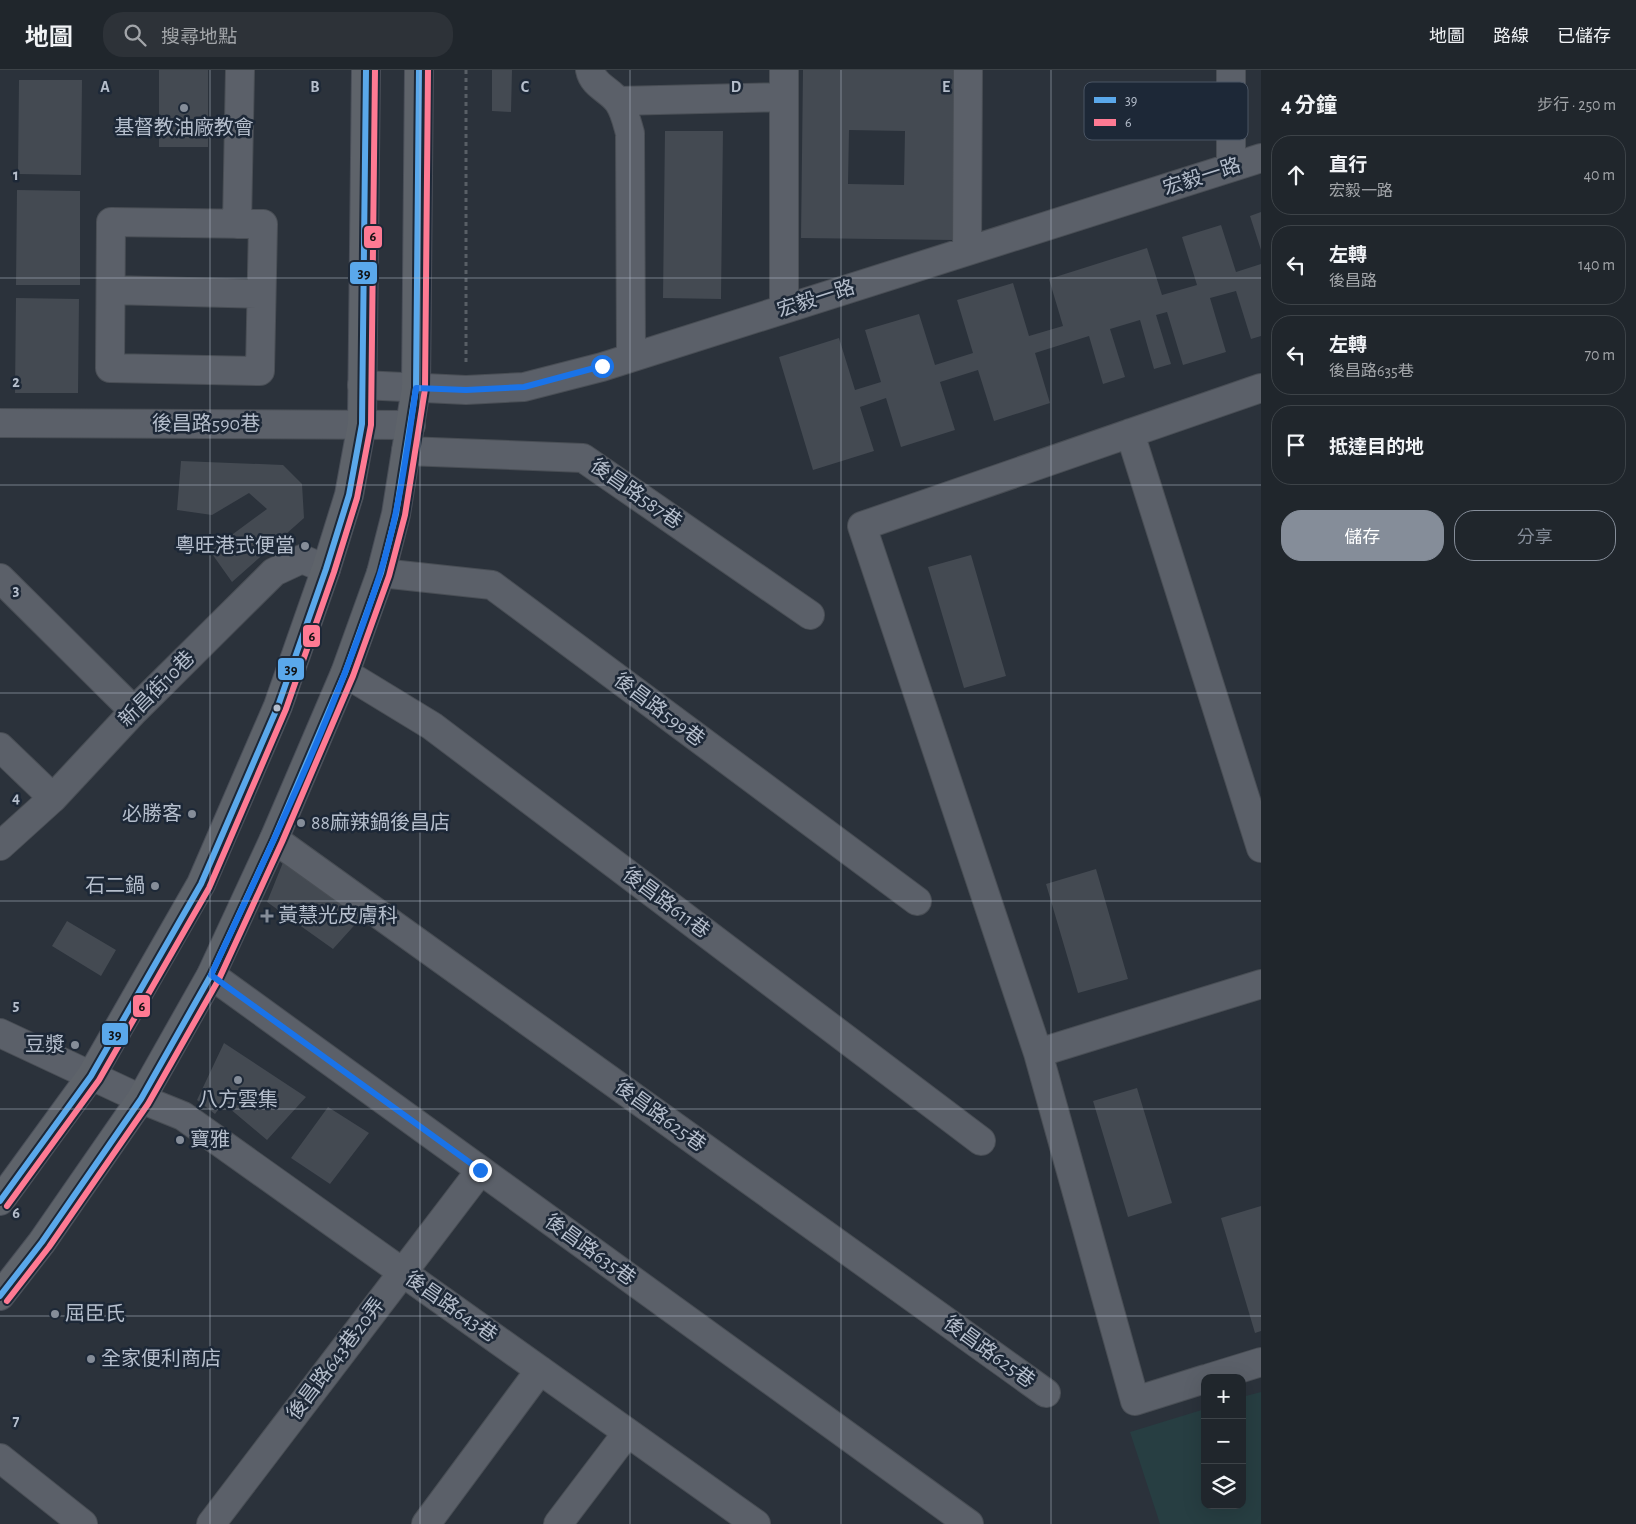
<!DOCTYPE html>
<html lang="zh-TW">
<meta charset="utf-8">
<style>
:root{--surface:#20262c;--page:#2d3238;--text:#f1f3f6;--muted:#a2a5a9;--line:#3d4348;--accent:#858d99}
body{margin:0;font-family:"Alegreya Sans","Noto Sans TC",sans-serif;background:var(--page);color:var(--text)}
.controls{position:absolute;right:15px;bottom:15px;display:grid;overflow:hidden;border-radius:10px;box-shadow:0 5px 20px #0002}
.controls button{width:45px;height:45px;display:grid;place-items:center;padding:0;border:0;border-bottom:1px solid var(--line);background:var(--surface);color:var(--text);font:25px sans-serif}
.stop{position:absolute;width:15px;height:15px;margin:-11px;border:4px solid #1a73e8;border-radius:50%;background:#fff}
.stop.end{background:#1a73e8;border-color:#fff;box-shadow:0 1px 5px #0008}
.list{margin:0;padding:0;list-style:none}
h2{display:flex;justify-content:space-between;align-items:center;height:65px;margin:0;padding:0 20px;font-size:21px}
h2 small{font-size:16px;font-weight:400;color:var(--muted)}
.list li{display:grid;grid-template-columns:32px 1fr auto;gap:15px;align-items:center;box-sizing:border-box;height:80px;margin:0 10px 10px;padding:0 10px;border:1px solid var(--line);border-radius:20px}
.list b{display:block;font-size:19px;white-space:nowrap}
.list p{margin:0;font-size:16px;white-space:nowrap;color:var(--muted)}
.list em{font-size:16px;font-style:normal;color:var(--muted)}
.actions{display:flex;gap:10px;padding:15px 20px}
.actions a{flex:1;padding:11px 0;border:1px solid var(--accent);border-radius:20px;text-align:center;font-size:18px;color:var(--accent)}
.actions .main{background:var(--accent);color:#fff}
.icon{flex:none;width:28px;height:28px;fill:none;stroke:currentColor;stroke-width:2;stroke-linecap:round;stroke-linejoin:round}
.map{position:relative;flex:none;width:1261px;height:1454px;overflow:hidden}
header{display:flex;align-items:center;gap:30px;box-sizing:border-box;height:70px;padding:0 25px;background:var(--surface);border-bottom:1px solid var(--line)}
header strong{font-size:24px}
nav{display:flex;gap:28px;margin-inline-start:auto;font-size:18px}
.search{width:350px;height:45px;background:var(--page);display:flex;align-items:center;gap:12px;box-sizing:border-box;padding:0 18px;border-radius:20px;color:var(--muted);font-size:19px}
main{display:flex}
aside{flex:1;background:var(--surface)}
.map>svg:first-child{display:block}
</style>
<header>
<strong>地圖</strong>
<div class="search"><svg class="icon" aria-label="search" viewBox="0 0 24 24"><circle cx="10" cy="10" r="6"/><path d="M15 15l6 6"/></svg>搜尋地點</div>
<nav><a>地圖</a><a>路線</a><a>已儲存</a></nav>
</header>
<main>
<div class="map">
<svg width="1261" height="1454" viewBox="0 0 1261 1454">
<rect width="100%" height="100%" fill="#2b323b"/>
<path fill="#273e42" d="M1261,1322V1454H1160L1130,1362L1205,1339V1435H1242V1327Z"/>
<path fill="#444a52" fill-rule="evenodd" d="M159,0H208V77H159Z
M492,0H512L511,42L492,41Z
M803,0H956L953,170L801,168ZM849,60L905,61L904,115L848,114Z
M19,10H82L81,105L18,104Z
M665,61H723L721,229L663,228Z
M17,120L80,121V215H16Z
M1261,142V180L1250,146Z
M1221,155L1236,202L1261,194V266L1251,269L1236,221L1210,228L1226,282L1183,295L1167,242L1156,245L1171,294L1154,299L1140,250L1110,259L1125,307L1103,314L1089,266L1035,283L1050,333L994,351L978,300L940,312L955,360L901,377L886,328L860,337L874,381L813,400L779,287L839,268L855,320L881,312L865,260L919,244L935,295L973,283L957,230L1013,213L1029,266L1063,256L1049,209L1147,178L1162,225L1197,215L1182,167Z
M16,228L79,229L78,323H15Z
M181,391L283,395L302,414L304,448L232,512L210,481L267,439L249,423L212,445L177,440Z
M971,485L1006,606L964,618L928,497Z
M284,790L361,848L333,879L267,832Z
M1096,799L1128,909L1078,923L1046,814Z
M67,851L116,880L101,906L52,876Z
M224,973L306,1027L267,1070L223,1033L215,1044L197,1030Z
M1137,1018L1172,1133L1128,1147L1093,1031Z
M328,1037L369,1063L330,1114L291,1088Z
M1261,1136V1261L1255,1263L1221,1148Z"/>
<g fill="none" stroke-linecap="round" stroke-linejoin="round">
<defs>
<path id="minor" d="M590,0C593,16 611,20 619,33C625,42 627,53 630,63L631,287
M1231,0V97
M618,31L784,27
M111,152L263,154L260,301L110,298Z
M237,154L240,0
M967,181L968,0
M111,220L261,224
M784,239V0
M362,315L466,320L524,317L602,297L1261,88
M0,353L411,355
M1130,363L1261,778
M406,381L583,388L810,545
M381,503L492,515L917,831
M0,508L134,641
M345,603L432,656L981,1071
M0,677L53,728
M274,769L1046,1323
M0,776L53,728L134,641L274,502L302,489L326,499
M211,905L969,1454
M0,963L141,1029L183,1046L756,1454
M1038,983L1261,914
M1209,1308L1261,1292
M1205,1309L1135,1331L1038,983L862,456L1261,318
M0,1388L83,1454
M211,1454L480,1101
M426,1454L540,1300
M558,1454L627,1363"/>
<path id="major" d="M0,1131L91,1006L201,814L278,636L326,499L349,425L362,354L366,0
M0,1226L42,1172L141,1029L211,905L274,769L345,603L381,503L396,444L416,318L419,0"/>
</defs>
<use href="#minor" stroke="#494e55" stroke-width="30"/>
<use href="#major" stroke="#494e58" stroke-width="30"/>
<path stroke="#595f66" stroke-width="3" stroke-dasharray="4 4" stroke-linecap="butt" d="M466,0V292"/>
<use href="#minor" stroke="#5b6069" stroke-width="28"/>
<use href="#major" stroke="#5e636a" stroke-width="28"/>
<defs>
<path id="bus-1" d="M0,1131L91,1006L201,814L278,636L326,499L349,425L362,354L366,0
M0,1226L42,1172L141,1029L211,905L274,769L345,603L381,503L396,444L416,318L419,0"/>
<path id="bus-2" d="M7,1136L99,1010L209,818L286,639L334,502L357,428L371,355L375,0
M7,1231L49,1177L148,1034L219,909L282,772L353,606L389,506L405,445L425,319L428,0"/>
</defs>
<use href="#bus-1" stroke="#1d2837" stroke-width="10"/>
<use href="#bus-2" stroke="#1d2837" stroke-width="10"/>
<use href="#bus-1" stroke="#5aa8eb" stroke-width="6"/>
<use href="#bus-2" stroke="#fe7a93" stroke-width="6"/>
</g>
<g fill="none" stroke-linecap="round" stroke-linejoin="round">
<path stroke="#1a73e8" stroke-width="6" d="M480,1100L211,905C272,774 336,642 380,504C399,444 407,380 416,318L466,320L524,317L602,296"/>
</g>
<path fill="none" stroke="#b5becc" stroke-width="1" stroke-opacity="0.55" d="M210,0V1454M420,0V1454M630,0V1454M841,0V1454M1051,0V1454M0,208H1261M0,415H1261M0,623H1261M0,831H1261M0,1039H1261M0,1246H1261"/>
<g fill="#858d99" stroke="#1d2837" stroke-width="2">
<circle cx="184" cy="38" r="5"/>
<circle cx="305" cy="476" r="5"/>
<circle cx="192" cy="744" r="5"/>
<circle cx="301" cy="753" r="5"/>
<circle cx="155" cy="816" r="5"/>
<path d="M264.5 838.5h5v5h5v5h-5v5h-5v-5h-5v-5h5z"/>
<circle cx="75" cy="975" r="5"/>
<circle cx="238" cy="1010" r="5"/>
<circle cx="180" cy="1070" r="5"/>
<circle cx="55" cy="1244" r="5"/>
<circle cx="91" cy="1289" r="5"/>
</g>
<circle fill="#b5becc" stroke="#1d2837" stroke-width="2" cx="277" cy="638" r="4.5"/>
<g text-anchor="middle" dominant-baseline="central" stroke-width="5" stroke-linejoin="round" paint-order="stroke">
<g font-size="20" fill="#b5becc" stroke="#1d2837" text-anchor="start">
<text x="184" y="58" text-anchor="middle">基督教油廠教會</text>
<text x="295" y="476" text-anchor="end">粵旺港式便當</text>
<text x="182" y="744" text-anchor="end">必勝客</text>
<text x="311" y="753">88麻辣鍋後昌店</text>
<text x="145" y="816" text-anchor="end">石二鍋</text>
<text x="278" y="846">黃慧光皮膚科</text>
<text x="65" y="975" text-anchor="end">豆漿</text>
<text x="238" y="1030" text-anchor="middle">八方雲集</text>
<text x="190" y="1070">寶雅</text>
<text x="65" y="1244">屈臣氏</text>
<text x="101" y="1289">全家便利商店</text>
</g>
<g font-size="20" fill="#b5becc" stroke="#1d2837">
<text transform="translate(1202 107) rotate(-18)">宏毅一路</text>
<text transform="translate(816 229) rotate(-18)">宏毅一路</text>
<text x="206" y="354">後昌路590巷</text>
<text transform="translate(636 424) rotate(35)">後昌路587巷</text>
<text transform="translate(157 619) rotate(-45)">新昌街10巷</text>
<text transform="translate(659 640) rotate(37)">後昌路599巷</text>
<text transform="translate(666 833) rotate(37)">後昌路611巷</text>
<text transform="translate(660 1046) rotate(36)">後昌路625巷</text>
<text transform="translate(590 1180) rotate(36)">後昌路635巷</text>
<text transform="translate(451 1237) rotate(35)">後昌路643巷</text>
<text transform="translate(989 1282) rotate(36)">後昌路625巷</text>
<text transform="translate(336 1289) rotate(-53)">後昌路643巷20弄</text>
</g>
</g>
<rect x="1084" y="12" width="164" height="58" rx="8" fill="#1d2837" stroke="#4b5564" stroke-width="1"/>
<rect x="1094" y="27" width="22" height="6" fill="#5aa8eb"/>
<rect x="1094" y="49" width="22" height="7" fill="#fe7a93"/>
<g font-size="14" fill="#b5becc">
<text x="1125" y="35">39</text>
<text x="1125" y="57">6</text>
</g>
<g font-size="16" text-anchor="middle" font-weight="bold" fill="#b5becc" stroke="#1d2837" stroke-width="5" stroke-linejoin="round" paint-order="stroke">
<text x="105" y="22">A</text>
<text x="315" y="22">B</text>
<text x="525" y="22">C</text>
<text x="736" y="22">D</text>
<text x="946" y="22">E</text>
<text x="16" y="110">1</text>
<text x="16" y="317">2</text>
<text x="16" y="525">3</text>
<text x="16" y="733">4</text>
<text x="16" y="940">5</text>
<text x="16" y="1148">6</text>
<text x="16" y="1356">7</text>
</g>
<g stroke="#1d2837" stroke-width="2">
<rect x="363" y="155" width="20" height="24" rx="5" fill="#fe7a93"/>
<rect x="349" y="191" width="29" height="24" rx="5" fill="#5aa8eb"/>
<rect x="302" y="554" width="19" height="24" rx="5" fill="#fe7a93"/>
<rect x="277" y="587" width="28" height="24" rx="5" fill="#5aa8eb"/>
<rect x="132" y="924" width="19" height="24" rx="5" fill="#fe7a93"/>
<rect x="101" y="952" width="28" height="24" rx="5" fill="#5aa8eb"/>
</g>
<g font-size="14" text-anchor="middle" font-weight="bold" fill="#111">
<text x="373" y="171">6</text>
<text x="364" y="208">39</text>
<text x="312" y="571">6</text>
<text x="291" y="604">39</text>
<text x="142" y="941">6</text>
<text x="115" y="969">39</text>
</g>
</svg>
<div class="controls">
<button>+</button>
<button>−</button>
<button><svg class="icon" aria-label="layers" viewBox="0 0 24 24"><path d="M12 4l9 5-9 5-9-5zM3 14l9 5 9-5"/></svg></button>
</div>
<div class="stop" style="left:602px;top:296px"></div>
<div class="stop end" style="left:480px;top:1100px"></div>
</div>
<aside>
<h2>4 分鐘<small>步行 · 250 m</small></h2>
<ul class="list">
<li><svg class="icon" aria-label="ahead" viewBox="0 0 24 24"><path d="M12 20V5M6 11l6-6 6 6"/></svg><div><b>直行</b><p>宏毅一路</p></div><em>40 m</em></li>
<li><svg class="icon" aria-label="left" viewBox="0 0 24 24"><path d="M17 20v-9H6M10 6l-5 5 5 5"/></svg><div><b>左轉</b><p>後昌路</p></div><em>140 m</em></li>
<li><svg class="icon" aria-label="left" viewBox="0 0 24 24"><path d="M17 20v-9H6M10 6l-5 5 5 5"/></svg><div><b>左轉</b><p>後昌路635巷</p></div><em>70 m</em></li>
<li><svg class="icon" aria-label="arrive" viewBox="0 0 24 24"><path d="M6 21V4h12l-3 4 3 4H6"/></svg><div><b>抵達目的地</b></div></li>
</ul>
<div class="actions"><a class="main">儲存</a><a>分享</a></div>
</aside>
</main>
